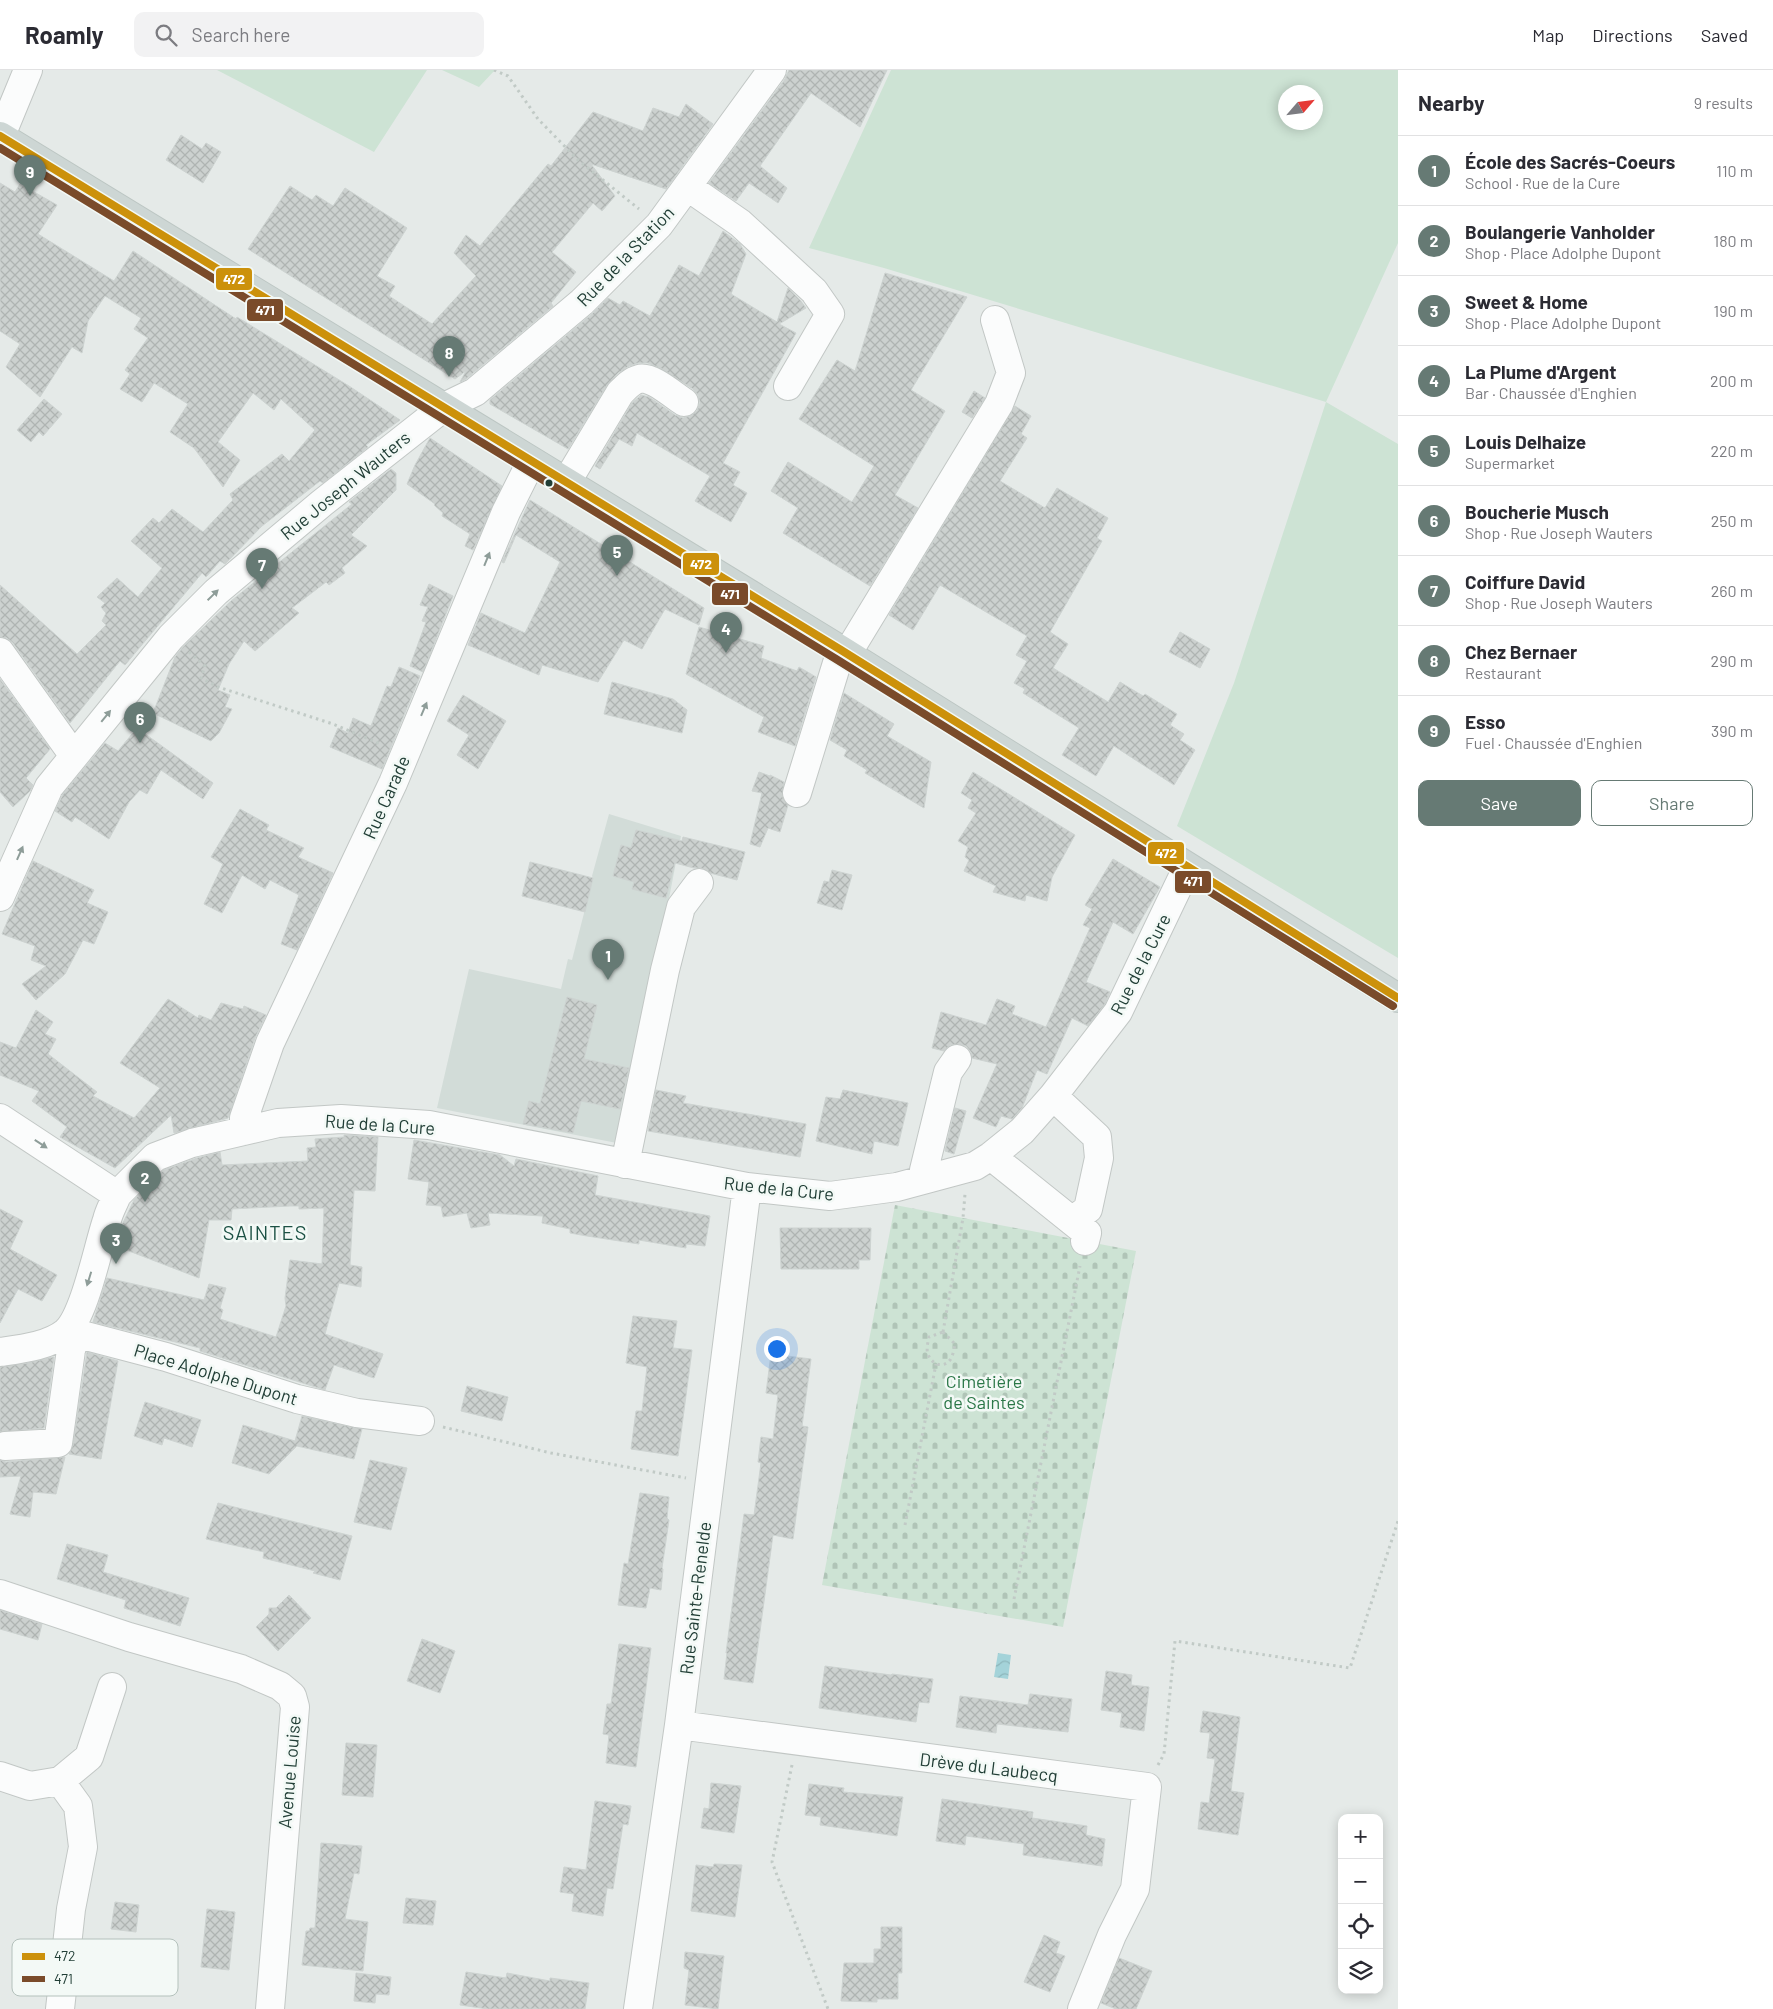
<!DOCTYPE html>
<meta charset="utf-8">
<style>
:root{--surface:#fff;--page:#f2f2f3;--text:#2b2b33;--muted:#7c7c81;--line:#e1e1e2;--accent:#667a74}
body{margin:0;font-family:Barlow,sans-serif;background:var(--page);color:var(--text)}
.controls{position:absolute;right:15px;bottom:15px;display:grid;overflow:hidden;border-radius:10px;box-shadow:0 2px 12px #0003}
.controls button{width:45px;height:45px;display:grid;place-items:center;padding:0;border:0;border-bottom:1px solid var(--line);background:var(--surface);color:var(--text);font:25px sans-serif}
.compass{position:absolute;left:1278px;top:15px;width:45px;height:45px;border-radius:50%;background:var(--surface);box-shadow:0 2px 12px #0003;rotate:62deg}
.you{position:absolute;left:776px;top:1278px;width:18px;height:18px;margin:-12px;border:4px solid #fff;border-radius:50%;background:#1a73e8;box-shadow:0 0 0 8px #1a73e833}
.badge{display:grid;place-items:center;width:32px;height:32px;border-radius:50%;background:var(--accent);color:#fff;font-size:16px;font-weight:700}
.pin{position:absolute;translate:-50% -41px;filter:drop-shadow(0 1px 2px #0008)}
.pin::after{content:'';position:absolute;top:26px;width:18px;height:15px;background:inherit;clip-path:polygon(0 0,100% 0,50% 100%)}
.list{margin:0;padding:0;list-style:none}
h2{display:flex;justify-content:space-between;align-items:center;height:65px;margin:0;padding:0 20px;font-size:21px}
h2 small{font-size:16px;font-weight:400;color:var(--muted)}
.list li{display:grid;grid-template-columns:32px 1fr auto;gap:15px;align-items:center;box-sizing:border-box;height:70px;padding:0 20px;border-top:1px solid var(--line)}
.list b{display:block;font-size:19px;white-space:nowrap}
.list p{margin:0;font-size:16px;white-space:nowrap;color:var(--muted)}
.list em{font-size:16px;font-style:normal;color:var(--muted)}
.actions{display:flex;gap:10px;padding:15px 20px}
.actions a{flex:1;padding:11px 0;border:1px solid var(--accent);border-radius:10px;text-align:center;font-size:18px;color:var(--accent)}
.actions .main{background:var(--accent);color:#fff}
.icon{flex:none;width:28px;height:28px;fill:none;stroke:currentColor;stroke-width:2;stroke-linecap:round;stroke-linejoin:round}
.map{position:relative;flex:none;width:1398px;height:1939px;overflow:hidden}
header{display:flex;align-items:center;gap:30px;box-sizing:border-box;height:70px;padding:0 25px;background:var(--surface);border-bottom:1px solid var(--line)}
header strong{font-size:24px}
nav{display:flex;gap:28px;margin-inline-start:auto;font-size:18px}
.search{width:350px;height:45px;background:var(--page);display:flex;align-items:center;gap:12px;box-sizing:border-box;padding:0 18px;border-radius:10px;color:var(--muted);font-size:19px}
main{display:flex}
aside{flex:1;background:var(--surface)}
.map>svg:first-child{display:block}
</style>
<header>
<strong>Roamly</strong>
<div class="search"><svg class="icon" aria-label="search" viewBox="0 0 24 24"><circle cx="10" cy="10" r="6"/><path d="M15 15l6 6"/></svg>Search here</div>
<nav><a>Map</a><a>Directions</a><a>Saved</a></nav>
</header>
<main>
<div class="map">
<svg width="1398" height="1939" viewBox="0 0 1398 1939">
<defs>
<pattern id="cemetery-stones" width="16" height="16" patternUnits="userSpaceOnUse" patternTransform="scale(1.25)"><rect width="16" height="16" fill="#cde3d4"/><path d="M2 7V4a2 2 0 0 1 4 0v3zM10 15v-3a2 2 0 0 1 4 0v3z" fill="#b0c4b7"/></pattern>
<pattern id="water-waves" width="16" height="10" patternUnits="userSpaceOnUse" patternTransform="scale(1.25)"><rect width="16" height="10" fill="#a4d3d9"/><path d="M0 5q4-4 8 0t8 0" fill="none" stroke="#8db6bb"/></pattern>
<pattern id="building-cross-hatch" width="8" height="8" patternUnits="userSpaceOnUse" patternTransform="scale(1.25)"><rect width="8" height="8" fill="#ccd1cf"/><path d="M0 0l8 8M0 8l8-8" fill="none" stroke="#afb4b2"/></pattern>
</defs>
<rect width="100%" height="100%" fill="#e5eae8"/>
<path fill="#d2dcd8" d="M609,744L681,766L622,1074L437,1038L469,899L561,919L568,889L572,890L593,808L592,806Z"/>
<path fill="#cde3d4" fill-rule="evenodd" d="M217,0H427L374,82Z
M442,0H495L479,17Z
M891,0H1398V173L1326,332L1398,374V888L1177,756L1234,613L1326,332L884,198L809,178ZM1286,22H1316V52H1286Z"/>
<path fill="url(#cemetery-stones)" d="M895,1135L1136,1181L1063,1557L822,1515Z"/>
<path fill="url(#water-waves)" d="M998,1583L1011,1585L1008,1609L994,1607Z"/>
<path fill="url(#building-cross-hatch)" stroke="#cdd3d1" d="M789,0H887L860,57L811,23L760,96L787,118L778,133L749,113L736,131L709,113L785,9Z
M686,34L713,54L666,119L591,94L615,126L602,141L593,133L552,182L576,202L551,233L553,236L466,309L460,312L466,301L455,309L248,179L290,116L312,130L316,125L333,136L345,118L407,158L377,206L395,216L389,226L432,254L476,206L454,183L466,165L480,176L548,94L551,96L593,42L643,61L653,38L679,47Z
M181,65L202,79L206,73L221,82L203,113L166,90Z
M0,113L15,122L20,114L57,135L38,164L114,211L133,181L236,249L237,247L349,316L400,350L366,375L368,377L323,413L320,411L262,456L225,494L220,491L206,507L202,503L125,595L120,591L70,653L13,573L7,568L0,567V515L77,584L106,555L102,551L106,543L101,537L105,533L97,527L117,508L138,527L162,498L131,471L153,448L159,453L172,439L203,462L233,430L230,424L282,384L289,391L315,360L281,329L274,340L253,323L218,372L240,390L223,417L194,378L170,362L188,334L154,313L142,332L120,319L130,304L125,300L148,268L134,259L141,248L105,226L88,251L82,283L72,277L40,327L6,297L20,274L0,261Z
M723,161L740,174L746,184L731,224L777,252L788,218L800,230L806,238L779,254L796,263L723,393L740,402L733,415L747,423L731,452L695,431L710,406L637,363L632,376L619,369L600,399L595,396L632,333L641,325L649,327L675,345L683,348L690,346L697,341L700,333L698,325L693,319L662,299L648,293H638L629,296L618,303L607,315L568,379L490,334V330L592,244L608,228L620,235L623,231L650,246L679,195L699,206Z
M885,203L967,227L911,320L945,341L895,425L918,438L870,516L783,463L798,438L771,421L788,392L852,432L874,396L799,349L837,290L855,301Z
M974,321L985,328L972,348L962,342Z
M44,329L62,344L43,366L39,362L31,372L17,360Z
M1015,336L1031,346L1021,364L1027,368L1000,411L1045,438L1057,418L1108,448L1097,468L1102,471L1050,562L1068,574L1053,598L1108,632L1120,612L1143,626L1145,624L1177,644L1170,655L1184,664L1180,670L1195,680L1174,715L1114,676L1096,706L1062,685L1079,658L1023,623L1025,619L1014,613L1027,591L1016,585L1027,566L940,515L913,560L889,545Z
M430,368L502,416L473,480L465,476L470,464L442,446L443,443L434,435L435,434L407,414L415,395Z
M391,399L396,403V420L351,465L367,476L342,498L345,503L329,515L326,512L292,538L299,543L255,581L244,571L229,594L218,620L230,625L225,637L232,639L219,663L211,671L153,643L175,587L183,577L231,531L352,434L349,432Z
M530,430L704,538L699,555L665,539L642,579L624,570L598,612L542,595L539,605L468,575L481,543L525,563L560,492L516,465L504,493L502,492Z
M429,514L453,526L423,602L410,596L426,552L422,551L428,537L420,535Z
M699,557L764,576L761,588L797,601L799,597L816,607L795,676L758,662L764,647L686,604Z
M1180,562L1210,579L1200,598L1169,582Z
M399,597L420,606L382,699L330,677L338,658L348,663L353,648L371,656L387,616L391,617Z
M0,609L50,679L26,708L33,715L30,721L13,737L0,722Z
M612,612L673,629L687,640L682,663L604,644Z
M844,623L894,654L887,666L931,692L924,738L865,703L867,700L844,686L847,680L830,670Z
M463,625L506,651L478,699L457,685L469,665L447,651Z
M137,658L213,713L203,729L161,700L147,724L140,720L129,732L109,769L75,747L72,752L55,741L63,724L105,673L118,681Z
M759,702L770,706V705L784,712L782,726L788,735L780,762L768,758L760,777L750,774L762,723L752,721Z
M973,702L1075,765L1052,807L1047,831L1026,825L1025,831L993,822L996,816L964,801L969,790L965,787L968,777L958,771L976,743L968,738L972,730L961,723Z
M240,739L269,755L266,760L304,778L298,787L333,803L297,880L281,874L299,825L270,810L265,819L242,805L222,843L204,834L223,794L211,787Z
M636,760L682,771L683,767L745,782L737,810L710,803L701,798H694L675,793L666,828L632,819L634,812L613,806L621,775L631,778Z
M1113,789L1160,817L1133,864L1113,852L1086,912L1110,922L1105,934L1088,956L1072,948L1047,1004L1037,1000L1022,1038L1012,1049L1001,1046L996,1057L973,1048L997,994L972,988L971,982L966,976L959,974L950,975L944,981L932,978L941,942L986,955L997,929L1015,936L1012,944L1046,957L1090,858L1083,855L1092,839L1085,835Z
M33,791L94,820L87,833L108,842L94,874L83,870L65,904L36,930L22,914L46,896L31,890L35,876L2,864Z
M530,792L593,808L585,842L522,826Z
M832,800L852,805L842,840L817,833L824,811L829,812Z
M567,927L597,935L584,989L629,998L620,1039L581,1031L573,1063L523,1054L529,1031L540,1034Z
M168,929L198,948L199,945L211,950L221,933L243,939L244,936L266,945L255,968L228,1048L174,1063L171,1045L115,1098L60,1067L67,1057L32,1031L39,1021L0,1005V972L16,978L36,940L53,952L45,964L56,969L48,984L97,1022L93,1026L134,1048L160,1018L120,993Z
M656,1020L686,1026L683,1033L806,1054L800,1087L648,1061Z
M843,1020L908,1033L898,1076L874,1071L872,1084L816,1071L826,1027L840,1029Z
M955,1038L966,1041L954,1084L945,1081Z
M344,1065L378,1067L375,1121L354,1120L350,1195L362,1197L361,1217L339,1213L325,1264L383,1284L374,1308L334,1295L325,1320L200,1281V1278L93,1252L107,1208L204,1230L209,1214L226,1218L220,1238L223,1240L220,1249L276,1267L286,1236L285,1228L290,1190L322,1194L324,1138L299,1139V1136H290L232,1139L231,1150H209L199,1208L116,1176L121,1157L134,1130L164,1100L197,1088L220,1082L222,1095L308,1091L307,1078L316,1077L315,1069L344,1067Z
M414,1070L500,1085L514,1096L516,1089L598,1106L595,1125L710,1146L705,1176L686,1174V1178L639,1170V1174L587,1166L570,1163V1159L542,1153L543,1146L488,1143L490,1155L471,1158L467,1143L443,1147L441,1136L426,1135L429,1112L408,1109Z
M0,1139L23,1151L10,1179L57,1205L42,1231L18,1219L0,1253Z
M780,1158H871L870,1190H859V1199H781Z
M633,1246L677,1251L673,1278L692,1280L678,1386L631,1379L636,1341H642L647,1297L626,1293Z
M87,1282L118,1291L101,1389L69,1384L73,1375Z
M771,1284L811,1289L802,1356L808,1357L793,1469L773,1465L753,1613L724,1609L727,1583H726L744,1444L754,1445L761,1393L758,1392L761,1367L773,1369L778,1325L766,1323Z
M53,1287H54L44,1358L0,1362V1297L28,1293Z
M467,1316L508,1327L502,1351L461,1341Z
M145,1332L201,1350L192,1377L164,1368L162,1375L134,1366Z
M302,1346L362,1359L354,1389L297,1376L269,1404L232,1393L243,1355L295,1371Z
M65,1387L56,1424L33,1422L30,1447L10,1444L21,1406L0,1407V1390L6,1392Z
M370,1390L407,1398L391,1460L354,1452Z
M640,1423L669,1427L667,1448L669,1450L662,1498L663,1499L661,1520L650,1518L646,1538L618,1535L624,1493L628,1494Z
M218,1433L352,1466L340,1510L313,1503L315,1501L263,1488L264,1482L206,1469Z
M67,1474L108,1485L103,1502L189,1528L180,1556L124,1538L126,1530L57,1509Z
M289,1525L311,1548L278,1581L256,1557L269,1544V1538H276Z
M0,1540L42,1554L38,1570L0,1559Z
M422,1569L455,1581L440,1623L407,1611Z
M619,1574L651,1578L636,1697L606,1693L609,1665L603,1664L607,1634H611Z
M825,1596L891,1605L892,1604L933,1609L929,1633L919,1632L916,1652L819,1638Z
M1106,1601L1132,1605L1131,1615L1149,1617L1144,1661L1120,1657L1122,1643L1101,1640Z
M1030,1624L1072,1629L1068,1662L997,1654L996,1663L956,1657L960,1626L1028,1635Z
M1203,1641L1240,1647L1231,1721L1244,1723L1238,1765L1198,1759L1201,1732L1209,1733L1215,1689L1207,1688L1210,1663L1200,1662Z
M346,1673L377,1675L373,1727L342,1725Z
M711,1713L741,1716L734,1763L701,1758L704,1738L709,1739Z
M809,1714L844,1718L843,1722L903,1727L897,1766L820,1755L821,1747L805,1745Z
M942,1729L1033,1742L1032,1748L1087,1756L1086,1765L1105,1769L1102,1796L1023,1785L1024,1774L966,1766L965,1775L936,1771Z
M595,1731L631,1736L628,1755L623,1754L613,1819L607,1818L603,1846L572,1841L574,1824L560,1822L564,1797L586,1800Z
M321,1773L362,1776L359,1804L354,1803L345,1849L368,1852L363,1901L302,1895L306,1861H309L310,1858H315Z
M714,1794L742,1795L735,1847L691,1841L696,1795L713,1797Z
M406,1828L436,1831L433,1855L403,1853Z
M115,1832L139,1835L136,1862L111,1859Z
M207,1839L235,1842L229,1900L201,1897Z
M881,1857H902V1903H898V1929H877V1932L841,1931L844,1893H874V1879H881Z
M1044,1865L1060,1872L1056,1883L1065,1886L1050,1922L1024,1912Z
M685,1882L724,1886L718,1939L685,1935L689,1900L684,1898Z
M1119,1888L1152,1901L1136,1939H1116L1101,1933Z
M466,1902L506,1908L507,1903L550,1911V1908L589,1913L585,1939H488L460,1935Z
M356,1903L391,1907L389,1925L376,1924L375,1933L354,1931Z"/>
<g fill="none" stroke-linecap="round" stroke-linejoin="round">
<defs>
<path id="minor" d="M0,68L28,0
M688,117L740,153L814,221L830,244L788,316
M566,413L620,323C625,318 631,311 639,309C651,305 674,326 684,332
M0,582L74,686
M847,584L999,334L1011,303L995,250
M797,723L841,580
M0,827L49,717L171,567L216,522L322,433L444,337L475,322L582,232L659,155L772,0
M1053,1026L1097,1067L1099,1088L1088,1139L1073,1150
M0,1048L117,1125C114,1133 109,1141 107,1150C98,1176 85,1245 66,1262C49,1276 21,1279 0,1282
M244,1061V1048L270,973L393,713L506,442L531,392
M991,1086L1087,1163L1085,1171
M625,1094L665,900L681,837L699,813
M926,1109L924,1100L948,1002L957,989
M117,1125L155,1087L192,1073L278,1053L341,1049L429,1055L747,1117L830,1126L897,1117L975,1096L991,1086L1022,1061L1053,1026L1118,942L1187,798
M67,1261L166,1287L297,1329L357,1343L420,1351
M5,1376L58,1373L71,1280L76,1263
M0,1524L129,1567L241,1599L280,1616L292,1626L295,1637L270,1939
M679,1655L1147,1717L1135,1819L1112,1865L1082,1939
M0,1706L30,1716L60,1711L89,1687L112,1617
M60,1711L78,1736L83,1777L71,1839L60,1939
M638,1939L679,1655L747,1117"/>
<path id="major" d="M0,66L841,580L1398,928"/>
</defs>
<use href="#minor" stroke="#c2c7c5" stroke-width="30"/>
<use href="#major" stroke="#bcc6c3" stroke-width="30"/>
<path stroke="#c1cac6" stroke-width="3" stroke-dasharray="2.5 4" stroke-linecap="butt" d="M494,0L508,6L538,49L578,90L639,139
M189,582L205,596L201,608L218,617L333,654L381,674
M943,1262L963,1148L965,1124
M943,1262L955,1274C954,1279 953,1286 950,1290C943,1299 931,1294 928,1284C926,1279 928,1272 929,1267Z
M443,1357L551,1383L686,1408
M905,1455L936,1294
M1014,1529L1080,1196
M792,1695L772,1792L828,1939
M1158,1695L1164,1684L1175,1571L1350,1598L1398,1451"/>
<use href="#minor" stroke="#fbfcfc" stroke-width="28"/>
<use href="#major" stroke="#cdd6d4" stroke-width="28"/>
<defs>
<path id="bus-1" d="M0,66L841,580L1398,928"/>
<path id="bus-2" d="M0,78L836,589L1393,936"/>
</defs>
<use href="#bus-1" stroke="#f3f9f6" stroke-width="11"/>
<use href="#bus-2" stroke="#f3f9f6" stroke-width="11"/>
<use href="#bus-1" stroke="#cc910b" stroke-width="8"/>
<use href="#bus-2" stroke="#7a4b2a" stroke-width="8"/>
</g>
<defs><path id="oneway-solid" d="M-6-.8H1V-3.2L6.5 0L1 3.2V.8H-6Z" transform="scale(1.25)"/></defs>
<g fill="#8e9d99">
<use href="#oneway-solid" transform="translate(487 489) rotate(-68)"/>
<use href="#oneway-solid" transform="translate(213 525) rotate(-44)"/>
<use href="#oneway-solid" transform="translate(424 639) rotate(-67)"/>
<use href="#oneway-solid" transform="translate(106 646) rotate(-51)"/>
<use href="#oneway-solid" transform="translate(20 783) rotate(-66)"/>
<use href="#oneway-solid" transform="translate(41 1074) rotate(33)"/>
<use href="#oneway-solid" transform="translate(89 1209) rotate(107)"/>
</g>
<circle fill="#213e36" stroke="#f3f9f6" stroke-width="2" cx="549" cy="413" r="4.5"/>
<g text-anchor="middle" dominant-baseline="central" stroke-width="5" stroke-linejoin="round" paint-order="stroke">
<g font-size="18" fill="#213e36" stroke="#f3f9f6">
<text transform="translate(625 186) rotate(-46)">Rue de la Station</text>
<text transform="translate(345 415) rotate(-39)">Rue Joseph Wauters</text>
<text transform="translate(386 727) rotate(-66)">Rue Carade</text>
<text transform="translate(1140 894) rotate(-63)">Rue de la Cure</text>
<text transform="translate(380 1054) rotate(4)">Rue de la Cure</text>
<text transform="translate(779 1118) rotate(6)">Rue de la Cure</text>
<text transform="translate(216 1304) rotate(17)">Place Adolphe Dupont</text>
<text transform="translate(695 1528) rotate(-83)">Rue Sainte-Renelde</text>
<text transform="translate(989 1697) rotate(7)">Drève du Laubecq</text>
<text transform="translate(289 1702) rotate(-85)">Avenue Louise</text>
</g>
<g font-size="18" fill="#2a7747" stroke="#f3f9f6">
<text x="984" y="1311">Cimetière<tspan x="984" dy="21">de Saintes</tspan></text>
</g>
<g font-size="20" letter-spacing="1" fill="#1c5144" stroke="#f3f9f6">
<text x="265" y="1162">SAINTES</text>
</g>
</g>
<rect x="12" y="1869" width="166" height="57" rx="8" fill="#f3f9f6" stroke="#b4c1bc" stroke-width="1"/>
<rect x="22" y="1883" width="23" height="7" fill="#cc910b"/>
<rect x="22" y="1906" width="23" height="6" fill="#7a4b2a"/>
<g font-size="14" fill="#213e36">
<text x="54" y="1891">472</text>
<text x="54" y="1914">471</text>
</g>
<g stroke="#f3f9f6" stroke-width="2">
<rect x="215" y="197" width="38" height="24" rx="5" fill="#cc910b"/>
<rect x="246" y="228" width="38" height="24" rx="5" fill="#7a4b2a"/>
<rect x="682" y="482" width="38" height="24" rx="5" fill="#cc910b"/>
<rect x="711" y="512" width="38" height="24" rx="5" fill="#7a4b2a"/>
<rect x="1147" y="771" width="38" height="24" rx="5" fill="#cc910b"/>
<rect x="1174" y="800" width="38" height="24" rx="5" fill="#7a4b2a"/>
</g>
<g font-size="14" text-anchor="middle" font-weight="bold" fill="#fff">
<text x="234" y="214">472</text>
<text x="265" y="245">471</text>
<text x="701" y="499">472</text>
<text x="730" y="529">471</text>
<text x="1166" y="788">472</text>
<text x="1193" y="816">471</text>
</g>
</svg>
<div class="controls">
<button>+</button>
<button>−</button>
<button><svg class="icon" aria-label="locate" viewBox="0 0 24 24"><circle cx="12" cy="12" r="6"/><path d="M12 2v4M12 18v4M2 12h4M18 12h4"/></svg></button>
<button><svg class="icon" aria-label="layers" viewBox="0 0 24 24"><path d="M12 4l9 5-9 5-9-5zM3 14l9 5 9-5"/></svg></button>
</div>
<svg class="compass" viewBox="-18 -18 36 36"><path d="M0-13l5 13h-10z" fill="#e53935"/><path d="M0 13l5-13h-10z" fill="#7c7c81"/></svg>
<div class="you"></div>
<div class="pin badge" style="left:608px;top:910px">1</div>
<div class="pin badge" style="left:145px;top:1132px">2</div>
<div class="pin badge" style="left:116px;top:1194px">3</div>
<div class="pin badge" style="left:726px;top:583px">4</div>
<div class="pin badge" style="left:617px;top:506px">5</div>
<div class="pin badge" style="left:140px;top:673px">6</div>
<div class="pin badge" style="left:262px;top:519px">7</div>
<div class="pin badge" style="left:449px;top:307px">8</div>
<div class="pin badge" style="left:30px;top:126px">9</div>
</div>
<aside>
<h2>Nearby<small>9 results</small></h2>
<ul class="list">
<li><span class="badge">1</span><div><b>École des Sacrés-Coeurs</b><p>School · Rue de la Cure</p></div><em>110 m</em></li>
<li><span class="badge">2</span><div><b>Boulangerie Vanholder</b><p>Shop · Place Adolphe Dupont</p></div><em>180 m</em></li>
<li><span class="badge">3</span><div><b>Sweet &amp; Home</b><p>Shop · Place Adolphe Dupont</p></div><em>190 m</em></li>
<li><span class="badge">4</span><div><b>La Plume d'Argent</b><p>Bar · Chaussée d'Enghien</p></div><em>200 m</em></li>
<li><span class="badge">5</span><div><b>Louis Delhaize</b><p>Supermarket</p></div><em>220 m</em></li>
<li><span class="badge">6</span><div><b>Boucherie Musch</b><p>Shop · Rue Joseph Wauters</p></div><em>250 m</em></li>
<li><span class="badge">7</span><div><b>Coiffure David</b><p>Shop · Rue Joseph Wauters</p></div><em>260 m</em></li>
<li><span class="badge">8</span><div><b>Chez Bernaer</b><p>Restaurant</p></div><em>290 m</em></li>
<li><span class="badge">9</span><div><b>Esso</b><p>Fuel · Chaussée d'Enghien</p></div><em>390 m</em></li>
</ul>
<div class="actions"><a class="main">Save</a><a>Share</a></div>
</aside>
</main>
